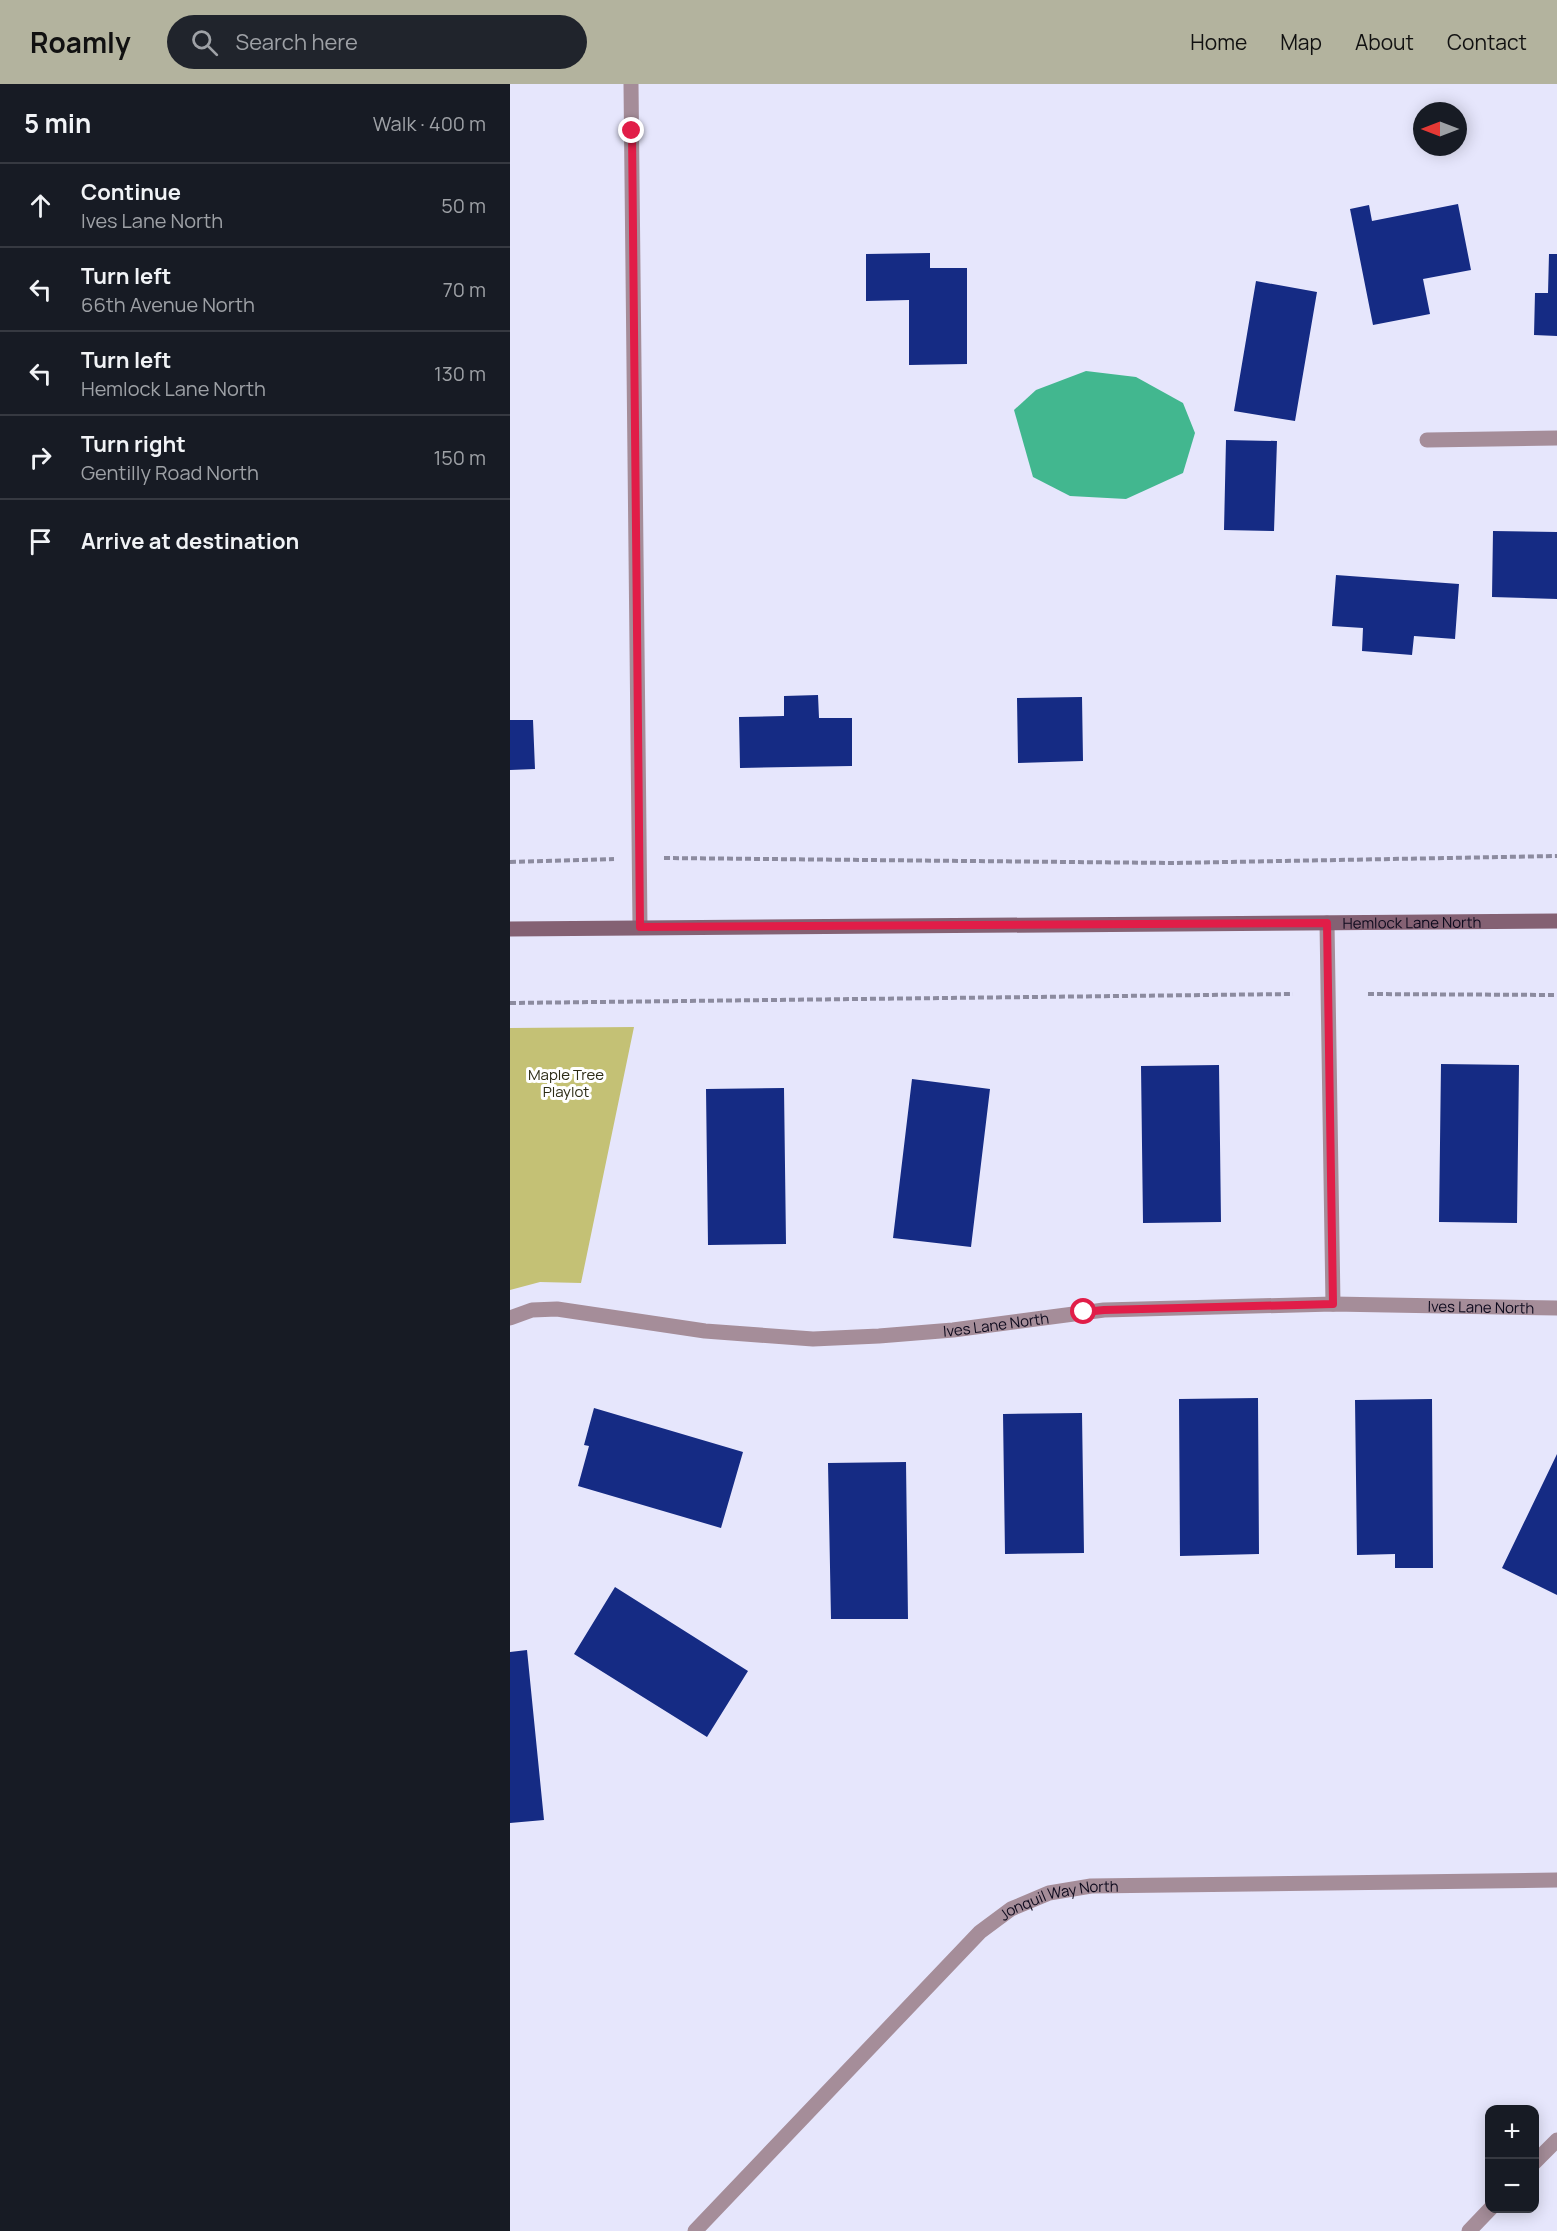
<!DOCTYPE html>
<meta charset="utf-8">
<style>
:root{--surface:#171b24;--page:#20242c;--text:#f1f3f6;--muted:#9ea1a6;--line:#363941;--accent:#b3b39e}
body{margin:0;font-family:Manrope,sans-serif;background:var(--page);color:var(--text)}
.controls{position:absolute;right:18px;bottom:18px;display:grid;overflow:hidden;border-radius:12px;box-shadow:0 3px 15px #0003}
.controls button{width:54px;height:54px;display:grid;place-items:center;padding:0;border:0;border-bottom:2px solid var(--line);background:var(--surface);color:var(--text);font:30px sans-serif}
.compass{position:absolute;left:903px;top:18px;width:54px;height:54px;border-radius:50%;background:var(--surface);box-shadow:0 3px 15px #0003;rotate:270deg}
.stop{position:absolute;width:18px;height:18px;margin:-14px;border:4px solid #e11d48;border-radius:50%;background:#fff}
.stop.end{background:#e11d48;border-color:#fff;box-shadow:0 2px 6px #0008}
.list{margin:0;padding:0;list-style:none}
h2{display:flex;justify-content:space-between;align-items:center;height:78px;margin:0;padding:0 24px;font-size:26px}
h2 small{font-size:20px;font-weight:400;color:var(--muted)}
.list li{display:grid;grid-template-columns:39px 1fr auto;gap:18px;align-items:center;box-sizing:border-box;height:84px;padding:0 24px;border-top:2px solid var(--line)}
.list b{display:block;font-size:22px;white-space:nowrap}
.list p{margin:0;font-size:20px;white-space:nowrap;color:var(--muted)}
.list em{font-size:20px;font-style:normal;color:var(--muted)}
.icon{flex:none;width:33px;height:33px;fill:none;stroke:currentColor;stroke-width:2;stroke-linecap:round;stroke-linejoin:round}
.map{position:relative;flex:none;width:1047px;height:2147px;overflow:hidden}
header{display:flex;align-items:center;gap:36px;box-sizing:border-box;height:84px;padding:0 30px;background:var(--accent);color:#111}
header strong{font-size:28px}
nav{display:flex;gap:33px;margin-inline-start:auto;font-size:21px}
.search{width:420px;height:54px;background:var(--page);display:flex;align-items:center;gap:15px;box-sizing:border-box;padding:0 21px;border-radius:33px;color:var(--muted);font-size:22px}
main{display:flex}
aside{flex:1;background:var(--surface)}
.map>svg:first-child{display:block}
</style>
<header>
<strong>Roamly</strong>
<div class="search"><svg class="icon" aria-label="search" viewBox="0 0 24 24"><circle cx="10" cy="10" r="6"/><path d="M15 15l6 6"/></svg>Search here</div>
<nav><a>Home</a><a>Map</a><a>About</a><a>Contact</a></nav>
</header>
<main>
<aside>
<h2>5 min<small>Walk · 400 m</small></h2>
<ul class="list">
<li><svg class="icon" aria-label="ahead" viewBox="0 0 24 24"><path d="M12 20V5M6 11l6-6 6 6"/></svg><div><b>Continue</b><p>Ives Lane North</p></div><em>50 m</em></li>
<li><svg class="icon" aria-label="left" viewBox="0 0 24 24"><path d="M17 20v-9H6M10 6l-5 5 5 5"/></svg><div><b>Turn left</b><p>66th Avenue North</p></div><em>70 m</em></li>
<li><svg class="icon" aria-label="left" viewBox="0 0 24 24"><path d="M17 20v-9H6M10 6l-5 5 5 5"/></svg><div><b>Turn left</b><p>Hemlock Lane North</p></div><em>130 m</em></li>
<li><svg class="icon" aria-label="right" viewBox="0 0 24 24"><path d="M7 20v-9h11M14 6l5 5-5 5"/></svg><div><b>Turn right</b><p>Gentilly Road North</p></div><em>150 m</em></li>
<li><svg class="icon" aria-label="arrive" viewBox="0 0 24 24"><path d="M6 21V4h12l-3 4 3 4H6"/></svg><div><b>Arrive at destination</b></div></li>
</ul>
</aside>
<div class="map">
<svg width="1047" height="2147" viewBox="0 0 1047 2147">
<rect width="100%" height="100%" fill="#e6e6fc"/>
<path fill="#c4c175" d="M124,943L71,1199L30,1198L0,1206V944Z"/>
<path fill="#42b78f" d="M576,287L626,293L673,319L685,349L673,389L616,415L560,412L523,393L504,326L526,306Z"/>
<path fill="#152b84" d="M948,120L961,186L913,195L920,230L863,241L840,125L859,121L862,137Z
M420,169V184H457V280L399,281V216L356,217V170Z
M1039,170H1047V252L1024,251L1025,209H1038Z
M746,197L807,208L785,337L724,327Z
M716,356L767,357L764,447L714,446Z
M983,447L1047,448V515L982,513Z
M826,491L949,500L945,555L904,552L902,571L852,567L853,544L822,542Z
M308,611L309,634H342V682L230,684L229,633L274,632V612Z
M572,613L573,677L508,679L507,614Z
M0,636H23L25,685L0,686Z
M931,980L1009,981L1007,1139L929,1138Z
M709,981L711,1138L633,1139L631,982Z
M402,995L480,1005L461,1163L383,1154Z
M274,1004L276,1160L198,1161L196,1005Z
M748,1314L749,1470L670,1472L669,1315Z
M922,1315L923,1484H885V1470L847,1471L845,1316Z
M84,1324L233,1368L211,1444L68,1402L79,1362L74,1361Z
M572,1329L574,1469L495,1470L493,1330Z
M1047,1370V1511L992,1484Z
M396,1378L398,1535H321L318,1379Z
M105,1503L238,1587L197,1653L64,1570Z
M17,1566L34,1736L0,1739V1568Z"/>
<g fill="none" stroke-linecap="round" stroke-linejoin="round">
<path stroke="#8c8b9f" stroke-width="4" stroke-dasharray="6 3" stroke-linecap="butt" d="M154,774L662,779L1047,772
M0,778L104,775
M858,910L1047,911
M0,919L783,910"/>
<g stroke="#a58d99" stroke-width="15">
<path d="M121,0L130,843"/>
<path d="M917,356L1047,354"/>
<path d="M817,839L823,1220"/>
<path id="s1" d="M0,1234L22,1226L47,1225L195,1247L303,1255L369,1252L443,1246L594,1226L823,1220L1047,1224"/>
<path id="s2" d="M185,2147L470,1848L501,1825L539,1809L581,1802L1047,1796"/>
</g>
<path stroke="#a58d99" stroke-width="15" d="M1024,2079L1047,2056
M959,2147L981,2124"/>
<path stroke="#846173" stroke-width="15" id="s3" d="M0,845L1047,837"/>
</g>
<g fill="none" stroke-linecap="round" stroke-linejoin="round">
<path stroke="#e11d48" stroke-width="8" d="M122,47L130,843L817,839L823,1220L594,1226L574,1228"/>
</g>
<g text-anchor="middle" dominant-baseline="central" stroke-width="6" stroke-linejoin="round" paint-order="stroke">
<g font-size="15" fill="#0d0a1d" stroke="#fff">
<text stroke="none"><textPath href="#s3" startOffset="902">Hemlock Lane North</textPath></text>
<text stroke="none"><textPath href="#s1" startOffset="976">Ives Lane North</textPath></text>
<text stroke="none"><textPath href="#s1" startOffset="490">Ives Lane North</textPath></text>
<text stroke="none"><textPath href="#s2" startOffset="501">Jonquil Way North</textPath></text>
</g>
<g font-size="15" fill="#2c2b15" stroke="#fff">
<text x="56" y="990">Maple Tree<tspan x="56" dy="17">Playlot</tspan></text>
</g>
</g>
</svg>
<div class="controls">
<button>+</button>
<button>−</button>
</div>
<svg class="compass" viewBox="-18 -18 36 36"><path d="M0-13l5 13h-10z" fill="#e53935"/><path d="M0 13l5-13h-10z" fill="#9ea1a6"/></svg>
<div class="stop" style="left:574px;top:1228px"></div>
<div class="stop end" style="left:122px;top:47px"></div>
</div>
</main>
